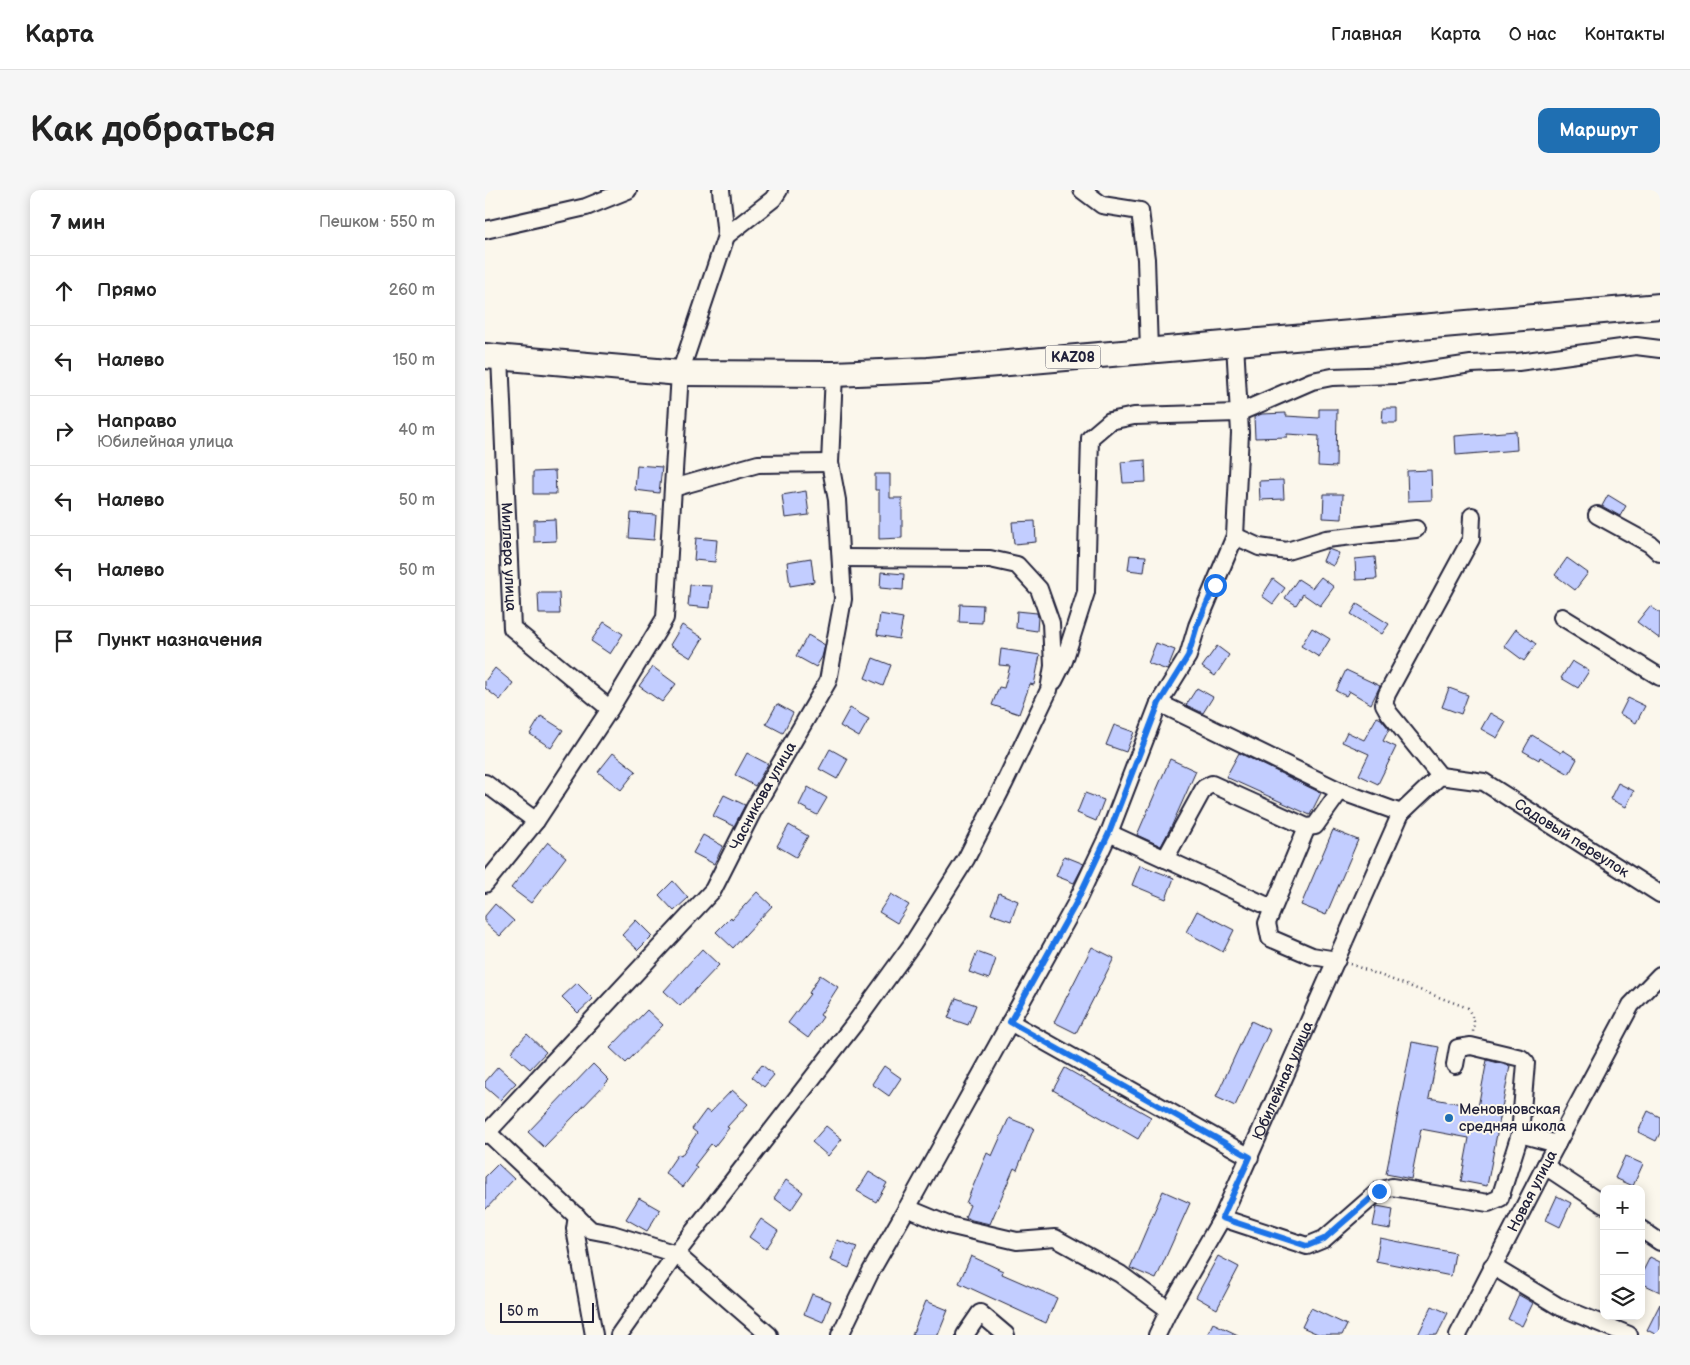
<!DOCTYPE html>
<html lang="ru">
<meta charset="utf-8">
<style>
:root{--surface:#fff;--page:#f6f6f6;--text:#222;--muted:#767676;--line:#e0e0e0;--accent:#1f6fb2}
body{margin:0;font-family:"Balsamiq Sans",sans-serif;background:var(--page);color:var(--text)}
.controls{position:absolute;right:15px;bottom:15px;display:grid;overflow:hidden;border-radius:10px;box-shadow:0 2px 12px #0003}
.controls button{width:45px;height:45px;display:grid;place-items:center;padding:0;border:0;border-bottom:1px solid var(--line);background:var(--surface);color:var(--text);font:25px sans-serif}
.scale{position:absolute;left:15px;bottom:12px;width:94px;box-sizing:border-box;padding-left:5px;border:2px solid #22223b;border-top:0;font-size:14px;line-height:18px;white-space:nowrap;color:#22223b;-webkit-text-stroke:4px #fbf7ec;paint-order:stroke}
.stop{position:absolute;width:15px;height:15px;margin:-11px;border:4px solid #1a73e8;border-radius:50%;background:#fff}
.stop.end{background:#1a73e8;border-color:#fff;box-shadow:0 1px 5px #0008}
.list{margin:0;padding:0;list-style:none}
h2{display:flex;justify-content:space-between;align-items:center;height:65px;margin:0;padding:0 20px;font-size:21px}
h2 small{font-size:16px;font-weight:400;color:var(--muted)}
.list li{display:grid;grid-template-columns:32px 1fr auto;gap:15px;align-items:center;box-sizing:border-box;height:70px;padding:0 20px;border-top:1px solid var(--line)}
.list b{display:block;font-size:19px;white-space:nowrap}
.list p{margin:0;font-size:16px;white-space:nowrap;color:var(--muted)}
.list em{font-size:16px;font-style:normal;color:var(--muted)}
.icon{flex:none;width:28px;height:28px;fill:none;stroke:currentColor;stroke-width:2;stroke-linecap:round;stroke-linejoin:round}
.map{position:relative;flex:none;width:1175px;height:1145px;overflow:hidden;border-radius:10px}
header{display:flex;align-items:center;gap:30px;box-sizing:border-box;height:70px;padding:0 25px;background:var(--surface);border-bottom:1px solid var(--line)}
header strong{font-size:24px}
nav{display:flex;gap:28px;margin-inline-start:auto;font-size:18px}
.intro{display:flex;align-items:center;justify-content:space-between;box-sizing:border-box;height:120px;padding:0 30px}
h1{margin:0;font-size:35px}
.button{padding:12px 22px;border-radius:10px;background:var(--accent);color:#fff;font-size:18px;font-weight:700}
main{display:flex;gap:30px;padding:0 30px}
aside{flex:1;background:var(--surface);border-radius:10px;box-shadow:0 2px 12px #0003}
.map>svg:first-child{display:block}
</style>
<header>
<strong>Карта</strong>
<nav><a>Главная</a><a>Карта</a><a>О нас</a><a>Контакты</a></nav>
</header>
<div class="intro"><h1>Как добраться</h1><a class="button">Маршрут</a></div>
<main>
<aside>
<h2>7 мин<small>Пешком · 550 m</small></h2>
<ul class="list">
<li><svg class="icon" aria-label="ahead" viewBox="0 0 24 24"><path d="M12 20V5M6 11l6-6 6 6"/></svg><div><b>Прямо</b></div><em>260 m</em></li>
<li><svg class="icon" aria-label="left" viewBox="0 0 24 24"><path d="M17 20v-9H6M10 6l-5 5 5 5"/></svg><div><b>Налево</b></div><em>150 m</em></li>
<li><svg class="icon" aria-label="right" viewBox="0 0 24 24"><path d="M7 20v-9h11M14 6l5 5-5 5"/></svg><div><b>Направо</b><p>Юбилейная улица</p></div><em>40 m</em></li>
<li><svg class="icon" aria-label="left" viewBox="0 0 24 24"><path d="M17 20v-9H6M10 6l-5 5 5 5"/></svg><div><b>Налево</b></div><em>50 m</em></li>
<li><svg class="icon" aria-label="left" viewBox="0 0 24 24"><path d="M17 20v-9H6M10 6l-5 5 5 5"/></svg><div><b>Налево</b></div><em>50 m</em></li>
<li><svg class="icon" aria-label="arrive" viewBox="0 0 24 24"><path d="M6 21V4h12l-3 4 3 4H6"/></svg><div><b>Пункт назначения</b></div></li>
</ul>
</aside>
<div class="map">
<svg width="1175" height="1145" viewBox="0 0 1175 1145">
<rect width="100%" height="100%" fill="#fbf7ec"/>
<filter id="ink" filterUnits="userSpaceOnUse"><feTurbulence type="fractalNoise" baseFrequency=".02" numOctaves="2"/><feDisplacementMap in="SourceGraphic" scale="10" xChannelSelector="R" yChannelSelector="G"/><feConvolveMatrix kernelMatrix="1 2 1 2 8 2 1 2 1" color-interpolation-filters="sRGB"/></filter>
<g filter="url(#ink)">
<path fill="#c2cdff" stroke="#22223b" d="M898,218H912V233H897Z
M834,219H852L851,277L833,276L834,246L802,244V247L770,248L769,227L777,224L801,223V226L834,228Z
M1031,241L1032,260L971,265L970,246Z
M660,270L661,292L638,293L636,272Z
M152,275L177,277L174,303L150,300Z
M946,280L947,310L923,311L922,281Z
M70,281L71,304H48V282Z
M390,284H405V308H417V348L394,349V300H390Z
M798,290L799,309L775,310L774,291Z
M321,301L324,325L300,328L297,305Z
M839,304H858L857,329L838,328Z
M1123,305L1141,316L1135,326L1117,316Z
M146,323L171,325L169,350L144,348Z
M70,329L71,351L49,352V330Z
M550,331L551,352L529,354L527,332Z
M211,348L232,350L230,372L209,370Z
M843,359L854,363L848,376L838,371Z
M645,365L661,366L659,382L643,380Z
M890,367L892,389L871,390L870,369Z
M326,368L329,392L305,396L302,372Z
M1082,368L1103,383L1090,400L1070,385Z
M396,382L419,384L418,400L395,398Z
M836,387L849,397L835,416L818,404L811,415L800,408L813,389L827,398Z
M788,389L800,398L788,414L777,406Z
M205,395L227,396L225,418L203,416Z
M53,403H74L75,424H54Z
M475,414L498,415L497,433L474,432Z
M872,414L904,434L897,444L866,424Z
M1165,416L1175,423V449L1152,432Z
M532,421L552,423L553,427L552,441L531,438Z
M395,424L418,428L414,449L392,445Z
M119,432L138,444L125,464L106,451Z
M197,435L218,448L206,468L185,455Z
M827,438L845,449L834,467L816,456Z
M1031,439L1051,454L1039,471L1019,456Z
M323,445L340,455L337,467L331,477L311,466Z
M671,453L690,460L682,480L663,473Z
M732,456L744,465L730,486L717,477Z
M516,459L555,465L549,495L545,494L534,524L507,515L514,497L519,498L525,476L514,475Z
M388,468L406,475L398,496L380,488Z
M1087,471L1104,481L1093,498L1076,488Z
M168,477L191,494L177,512L154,496Z
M10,478L28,493L15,510L0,498V491Z
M861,480L895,496L886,514L864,501L861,506L851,501Z
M712,498L728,507L718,523L701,515Z
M964,498L983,505L976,524L957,517Z
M1143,508L1160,516L1151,533L1135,524Z
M292,514L308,523L298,543L281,534Z
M365,518L384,529L374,547L355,536Z
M1005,523L1021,532L1012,548L996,539Z
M56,526L78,540L66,558L45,544Z
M892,527L896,529L904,539L898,551L911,557L893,594L874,585L884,564L857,552L862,542L879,550Z
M629,535L649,542L641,562L621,555Z
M1047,545L1076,563L1078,560L1092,569L1084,584L1055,567L1054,570L1038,561Z
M345,559L363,569L352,589L334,579Z
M128,563L151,581L136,600L113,582Z
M262,563L283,574L270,596L250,585Z
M754,563L836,603L825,625L741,587Z
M685,569L711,581L687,635L676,656L652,645Z
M1133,593L1149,601L1141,617L1125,609Z
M323,597L342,608L332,625L314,615Z
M600,603L619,610L611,631L592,623Z
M239,605L260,615L249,636L228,626Z
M304,635L323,646L311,667L292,656Z
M848,640L873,650L841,725L816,715Z
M218,645L238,656L229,674L208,663Z
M63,652L81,667L46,713L26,698Z
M579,666L599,674L589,693L571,686Z
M655,675L689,688L681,709L647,695Z
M188,691L203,708L189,721L174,705Z
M272,702L287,716L248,758L231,742L246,727L247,729Z
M514,703L533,711L526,731L506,724Z
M406,704L424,715L412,733L394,722Z
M10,714L29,731L15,746L0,733V726Z
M712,721L749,740L738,762L701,742Z
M151,730L167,746L153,760L137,745Z
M607,757L629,768L591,843L569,832Z
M217,759L234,775L195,816L179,801Z
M492,762L511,769L504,789L484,782Z
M335,785L353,797L335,825L338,827L323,848L303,833L325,804L324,803Z
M92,793L108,809L93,823L77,807Z
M471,808L491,815L483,835L463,828Z
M162,820L178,835L141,873L125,858Z
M766,831L785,840L750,916L731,907Z
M42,844L61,862L45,879L26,862Z
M927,852L954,857L944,908L993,917L1002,870L1025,876L1002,996L976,991L984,948L936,939L926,989L901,984Z
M108,874L124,890L59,957L43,942Z
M277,875L289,885L279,897L267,887Z
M399,876L416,888L404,906L387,894Z
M13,877L31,893L15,910L0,897V892Z
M580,878L666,927L653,949L568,900Z
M247,900L263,914L242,937L244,938L229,957L226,954L209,976L212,978L198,997L180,983L193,964L196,966L212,943L207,939L221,920L225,923Z
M1163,921L1175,927V943L1171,951L1153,942Z
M524,928L549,938L532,980L529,978L505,1034L487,1030L480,1027L485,1015L481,1013L502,963L507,966Z
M341,936L357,949L343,966L327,952Z
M1140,966L1158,974L1148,996L1130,988Z
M13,974L29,989L0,1020V987Z
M384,982L402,993L391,1012L372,1001Z
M301,990L318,1002L306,1020L289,1008Z
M678,1001L705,1013L671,1089L645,1078Z
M1072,1006L1086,1013L1075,1037L1061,1030Z
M154,1008L175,1020L162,1041L141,1029Z
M892,1016L908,1019L905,1039L888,1036Z
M276,1029L293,1041L281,1059L264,1047Z
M895,1048L970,1063L966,1086L891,1071Z
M352,1050L372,1057L364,1078L345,1070Z
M486,1066L518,1081L517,1084L572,1108L561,1133L474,1093Z
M733,1066L754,1077L732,1119L711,1107Z
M1165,1067L1175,1072V1102L1156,1093V1085Z
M327,1104L346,1111L338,1132L319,1124Z
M1034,1105L1048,1113L1037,1136L1023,1129Z
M441,1111L463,1120L453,1145H427Z
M1175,1114V1145H1172L1162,1140Z
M947,1116L963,1123L952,1145H933Z
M826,1118L862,1135L857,1145H835L817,1137Z
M728,1133L753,1145H722Z"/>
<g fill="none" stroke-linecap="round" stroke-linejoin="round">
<defs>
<g id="minor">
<path d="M597,0L617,15L655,21L661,69L664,160"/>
<path d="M0,40L101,17L143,0"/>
<path d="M241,46L288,9L294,0"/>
<path id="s1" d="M15,167L27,438L125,519"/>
<path d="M188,298L273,274L345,273"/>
<path d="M1112,325L1165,354L1175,363"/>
<path d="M750,346L774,357L802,361L841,349L931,339"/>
<path d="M1077,427L1175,487"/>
<path d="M569,491L579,471L601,402L605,248L625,231L649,226L753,223L827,191L847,187L913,185L986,174L1033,172L1151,156L1175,159"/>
<path d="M674,513L703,466L712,436L750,346L755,243L750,153"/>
<path d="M955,586L904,523L899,514L902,504L986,349L987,326"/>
<path d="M0,593L51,631"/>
<path d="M822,637L782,733L785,748L827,766L852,770"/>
<path d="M624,643L674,513L855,601L916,623"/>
<path d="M680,669L719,598L727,594L822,637L830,636L855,601"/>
<path d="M0,694L51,631L125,519L180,428L195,183L241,46L236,0"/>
<path d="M525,832L765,967"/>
<path d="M970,875L973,858L986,856L1036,868L1041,873L1035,944"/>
<path d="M0,940L106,1040L127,1044L191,1064L284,1145"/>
<path id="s2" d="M0,945L228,700L269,619L343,491L358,409L352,310L345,273L349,184"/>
<path d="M1060,976L1119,1015"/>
<path d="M92,1026L90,1039L109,1145"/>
<path d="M737,1028L822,1056L839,1049L894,1001L907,997L1003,1013L1015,1008L1035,944L1072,954"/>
<path d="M1156,1039L1175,1052"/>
<path d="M1007,1076L1073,1116L1144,1145"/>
<path d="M684,1120L635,1084L570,1048L532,1051L463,1035L422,1018L590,715L624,643L787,718"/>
<path d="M134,1145L191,1064L370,833L428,753L481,669L519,594L564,500L568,476L566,433L554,399L532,375L505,369L356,368"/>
<path d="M355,1145L386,1081L422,1018"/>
<path d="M480,1145L495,1123L521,1145"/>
<path id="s3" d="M672,1145L684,1120L737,1028L916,623L955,586L999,592L1175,704"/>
<path id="s4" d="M973,1145L1060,976L1146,815L1175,785"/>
</g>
<path id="highway" d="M0,166L195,183L349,184L443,180L1175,116"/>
</defs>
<use href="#minor" stroke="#22223b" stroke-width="20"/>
<use href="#highway" stroke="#22223b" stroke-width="28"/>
<path stroke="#22223b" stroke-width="2.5" stroke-dasharray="1 4" stroke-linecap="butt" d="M865,774L983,818L989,831L988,842"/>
<use href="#minor" stroke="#fbf7ec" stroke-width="16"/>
<use href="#highway" stroke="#fbf7ec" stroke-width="24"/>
</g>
</g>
<g fill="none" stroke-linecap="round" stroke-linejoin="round" filter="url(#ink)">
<path stroke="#1a73e8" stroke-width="6" d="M730,395L712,436L703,466L674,513L624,643L590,715L525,832L765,967L737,1028L822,1056L839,1049L894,1001"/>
</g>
<circle fill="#1f6fb2" stroke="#fbf7ec" stroke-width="2" cx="964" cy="928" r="5"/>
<g text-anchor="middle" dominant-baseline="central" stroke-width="4" stroke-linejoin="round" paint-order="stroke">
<rect fill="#fbf7ec" stroke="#636270" stroke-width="1" x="560.5" y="155.5" width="55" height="23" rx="4"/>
<g font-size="14" font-weight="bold" fill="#22223b">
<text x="588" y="167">KAZ08</text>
</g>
<g font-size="15" fill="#22223b" stroke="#fbf7ec">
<text stroke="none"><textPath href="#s1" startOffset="200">Миллера улица</textPath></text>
<text stroke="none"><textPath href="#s2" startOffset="441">Часникова улица</textPath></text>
<text stroke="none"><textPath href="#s3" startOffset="779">Садовый переулок</textPath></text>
<text stroke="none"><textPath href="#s3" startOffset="284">Юбилейная улица</textPath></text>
<text stroke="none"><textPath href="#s4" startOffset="162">Новая улица</textPath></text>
</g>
<g font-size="15" fill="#22223b" stroke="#fbf7ec" text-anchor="start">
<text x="974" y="919">Меновновская<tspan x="974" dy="17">средняя школа</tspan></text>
</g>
</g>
</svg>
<div class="controls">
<button>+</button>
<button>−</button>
<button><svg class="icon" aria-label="layers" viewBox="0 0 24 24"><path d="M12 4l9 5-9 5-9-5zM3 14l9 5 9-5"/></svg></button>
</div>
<div class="scale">50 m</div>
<div class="stop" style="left:730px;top:395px"></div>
<div class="stop end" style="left:894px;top:1001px"></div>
</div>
</main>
